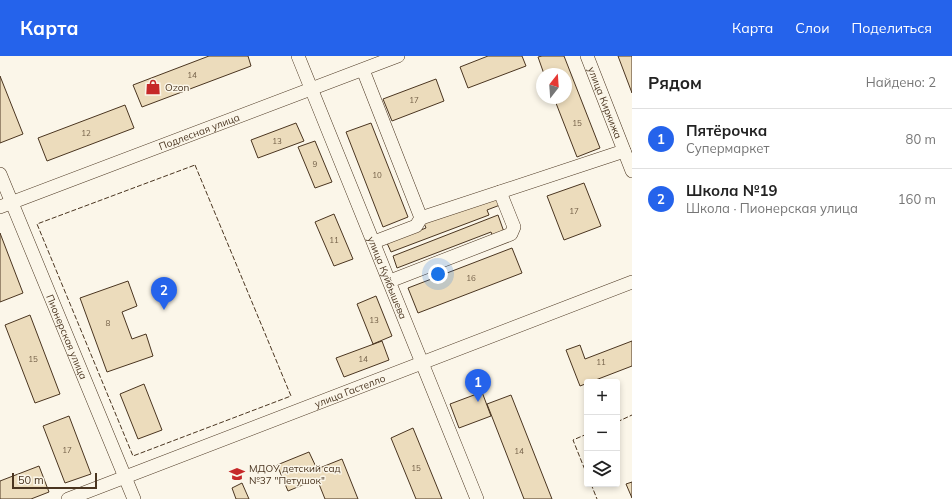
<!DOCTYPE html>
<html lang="ru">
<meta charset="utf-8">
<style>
:root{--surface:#fff;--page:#f2f2f2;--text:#222;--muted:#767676;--line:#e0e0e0;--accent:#2563eb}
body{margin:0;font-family:Mulish,sans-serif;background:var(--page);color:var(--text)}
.controls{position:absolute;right:12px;bottom:12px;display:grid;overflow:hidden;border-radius:4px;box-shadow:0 2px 6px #0003}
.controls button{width:36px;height:36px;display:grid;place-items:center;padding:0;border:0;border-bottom:1px solid var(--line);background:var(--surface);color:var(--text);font:20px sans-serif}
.compass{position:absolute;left:536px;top:12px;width:36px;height:36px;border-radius:50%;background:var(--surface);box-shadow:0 2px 6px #0003;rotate:17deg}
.scale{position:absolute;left:12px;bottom:10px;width:85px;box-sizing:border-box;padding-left:4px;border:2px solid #4a3520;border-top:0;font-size:11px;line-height:14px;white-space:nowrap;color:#4a3520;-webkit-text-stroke:3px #fbf6e9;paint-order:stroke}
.you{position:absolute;left:438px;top:218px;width:14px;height:14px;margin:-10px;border:3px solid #fff;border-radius:50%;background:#1a73e8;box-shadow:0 0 0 6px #1a73e833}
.badge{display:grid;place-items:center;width:26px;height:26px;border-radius:50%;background:var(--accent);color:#fff;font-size:13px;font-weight:700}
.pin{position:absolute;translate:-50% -33px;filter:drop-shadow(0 1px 2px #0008)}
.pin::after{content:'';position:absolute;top:21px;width:14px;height:12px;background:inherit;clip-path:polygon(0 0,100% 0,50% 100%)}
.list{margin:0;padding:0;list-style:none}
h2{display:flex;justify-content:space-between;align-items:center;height:52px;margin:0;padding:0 16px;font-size:17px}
h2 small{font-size:13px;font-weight:400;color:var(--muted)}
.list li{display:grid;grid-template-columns:26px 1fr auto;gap:12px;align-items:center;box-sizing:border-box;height:60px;padding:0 16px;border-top:1px solid var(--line)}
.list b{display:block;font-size:15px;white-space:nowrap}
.list p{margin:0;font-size:13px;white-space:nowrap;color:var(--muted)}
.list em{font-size:13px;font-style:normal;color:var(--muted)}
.icon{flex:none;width:22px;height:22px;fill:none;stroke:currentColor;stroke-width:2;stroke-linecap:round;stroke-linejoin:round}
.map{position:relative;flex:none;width:632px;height:443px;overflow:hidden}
header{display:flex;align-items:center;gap:24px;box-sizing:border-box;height:56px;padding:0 20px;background:var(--accent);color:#fff}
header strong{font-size:19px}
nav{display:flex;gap:22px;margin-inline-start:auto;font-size:14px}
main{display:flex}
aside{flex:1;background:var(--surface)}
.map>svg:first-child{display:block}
</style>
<header>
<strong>Карта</strong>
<nav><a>Карта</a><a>Слои</a><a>Поделиться</a></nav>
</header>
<main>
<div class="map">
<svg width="632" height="443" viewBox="0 0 632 443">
<rect width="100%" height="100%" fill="#fbf6e9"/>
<path fill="#ecdcbc" stroke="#4a3520" d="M209,0H248L251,10L142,51L133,29Z
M488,0H522L526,10L468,32L460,11Z
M542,0H564L600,92L577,101L554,42H566V18H544L538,1Z
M618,0H632V37Z
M0,20L23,78L0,87Z
M436,23L444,45L392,65L383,43Z
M125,49L134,72L47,105L38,82Z
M296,67L304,85L258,102L251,84Z
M371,67L408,161L383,171L346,76Z
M315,85L332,126L315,132L298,91Z
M584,127L601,170L564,184L547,140Z
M496,140L500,149L487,154L489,159L391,196L387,187L426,172L424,167Z
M334,158L353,203L334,210L315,166Z
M498,159L504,176L493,181L491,176L397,212L393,200Z
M0,177L23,237L0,246Z
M512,192L522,217L418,257L408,232Z
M128,225L137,250L122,256L132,283L146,278L153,300L107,316L80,242Z
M376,240L392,280L373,288L357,248Z
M30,259L60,338L35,347L5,269Z
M382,285L389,304L344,321L336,302Z
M632,285V310L580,330L566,294L580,289L585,303Z
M144,328L162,374L138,383L120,338Z
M482,336L491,360L459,372L450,348Z
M511,339L552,443H524L487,348Z
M69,360L91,418L65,427L43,370Z
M413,372L442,443H416L391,382Z
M309,396L317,413L342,403L358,443H325L317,423L288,435L277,409Z
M39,410L49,436L31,443H0V425Z
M632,426V442L626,428Z
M242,427L249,443H236L232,432Z"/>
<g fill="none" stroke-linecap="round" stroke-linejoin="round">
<defs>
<g id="minor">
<path id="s1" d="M298,0L477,443"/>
<path id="s2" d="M587,0L632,115"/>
<path d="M363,14L421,162L416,170L374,186"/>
<path id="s3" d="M0,118L134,443"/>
<path id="s4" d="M0,151L398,0"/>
<path d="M421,162L624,95"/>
<path d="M390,225L511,178L514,171L500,136"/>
<path id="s5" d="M68,443L632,226"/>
</g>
</defs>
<use href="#minor" stroke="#4a3520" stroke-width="14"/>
<use href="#minor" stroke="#fbf6e9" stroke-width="13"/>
<path stroke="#4a3520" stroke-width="1" stroke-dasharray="5 2" stroke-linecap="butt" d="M195,109L291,340L133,400L37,168Z
M617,366L632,359
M587,378L573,384L587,419
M591,428L597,443"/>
</g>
<defs>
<symbol id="shop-bare" viewBox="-9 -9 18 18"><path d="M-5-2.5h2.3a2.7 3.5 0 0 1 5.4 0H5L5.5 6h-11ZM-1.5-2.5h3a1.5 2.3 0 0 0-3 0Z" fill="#c62828" stroke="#fbf6e9" stroke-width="2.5" paint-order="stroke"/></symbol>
<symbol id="school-bare" viewBox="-9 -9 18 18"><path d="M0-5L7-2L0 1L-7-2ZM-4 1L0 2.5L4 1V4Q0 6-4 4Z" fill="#c62828" stroke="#fbf6e9" stroke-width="2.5" paint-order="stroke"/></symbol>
</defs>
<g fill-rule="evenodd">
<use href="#shop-bare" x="142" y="20" width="22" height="22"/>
<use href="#school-bare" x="226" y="407" width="22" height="22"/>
</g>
<g text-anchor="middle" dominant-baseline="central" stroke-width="3" stroke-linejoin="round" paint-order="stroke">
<g font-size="8" fill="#725f47">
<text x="192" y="19">14</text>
<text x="414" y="44">17</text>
<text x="577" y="67">15</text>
<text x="86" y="77">12</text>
<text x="277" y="85">13</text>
<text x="315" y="108">9</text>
<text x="377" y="119">10</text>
<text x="574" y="155">17</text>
<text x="334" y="184">11</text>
<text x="471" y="222">16</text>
<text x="374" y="264">13</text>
<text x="108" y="267">8</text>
<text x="33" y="303">15</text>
<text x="363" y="303">14</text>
<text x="601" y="306">11</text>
<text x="67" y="394">17</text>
<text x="519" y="395">14</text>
<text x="416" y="412">15</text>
</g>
<g font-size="10" fill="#4a3520" stroke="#fbf6e9" text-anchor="start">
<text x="165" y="31">Ozon</text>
<text x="249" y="412">МДОУ детский сад<tspan x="249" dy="12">№37 "Петушок"</tspan></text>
</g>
<g font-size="10" fill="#4a3520" stroke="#fbf6e9">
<text stroke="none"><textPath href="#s2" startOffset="50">улица Киркижа</textPath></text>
<text stroke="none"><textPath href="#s4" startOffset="213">Подлесная улица</textPath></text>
<text stroke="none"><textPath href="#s1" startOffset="239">улица Куйбышева</textPath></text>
<text stroke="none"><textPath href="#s3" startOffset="176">Пионерская улица</textPath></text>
<text stroke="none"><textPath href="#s5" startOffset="302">улица Гастелло</textPath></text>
</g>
</g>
</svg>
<div class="controls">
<button>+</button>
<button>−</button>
<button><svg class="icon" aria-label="layers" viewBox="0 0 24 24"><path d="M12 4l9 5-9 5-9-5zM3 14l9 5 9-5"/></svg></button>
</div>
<svg class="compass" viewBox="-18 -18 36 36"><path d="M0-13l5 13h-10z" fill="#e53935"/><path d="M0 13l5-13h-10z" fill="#767676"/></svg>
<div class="scale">50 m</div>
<div class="you"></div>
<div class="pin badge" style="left:478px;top:346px">1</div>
<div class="pin badge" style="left:164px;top:254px">2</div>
</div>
<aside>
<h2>Рядом<small>Найдено: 2</small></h2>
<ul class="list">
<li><span class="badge">1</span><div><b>Пятёрочка</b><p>Супермаркет</p></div><em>80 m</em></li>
<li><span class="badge">2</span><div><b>Школа №19</b><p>Школа · Пионерская улица</p></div><em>160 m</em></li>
</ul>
</aside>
</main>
